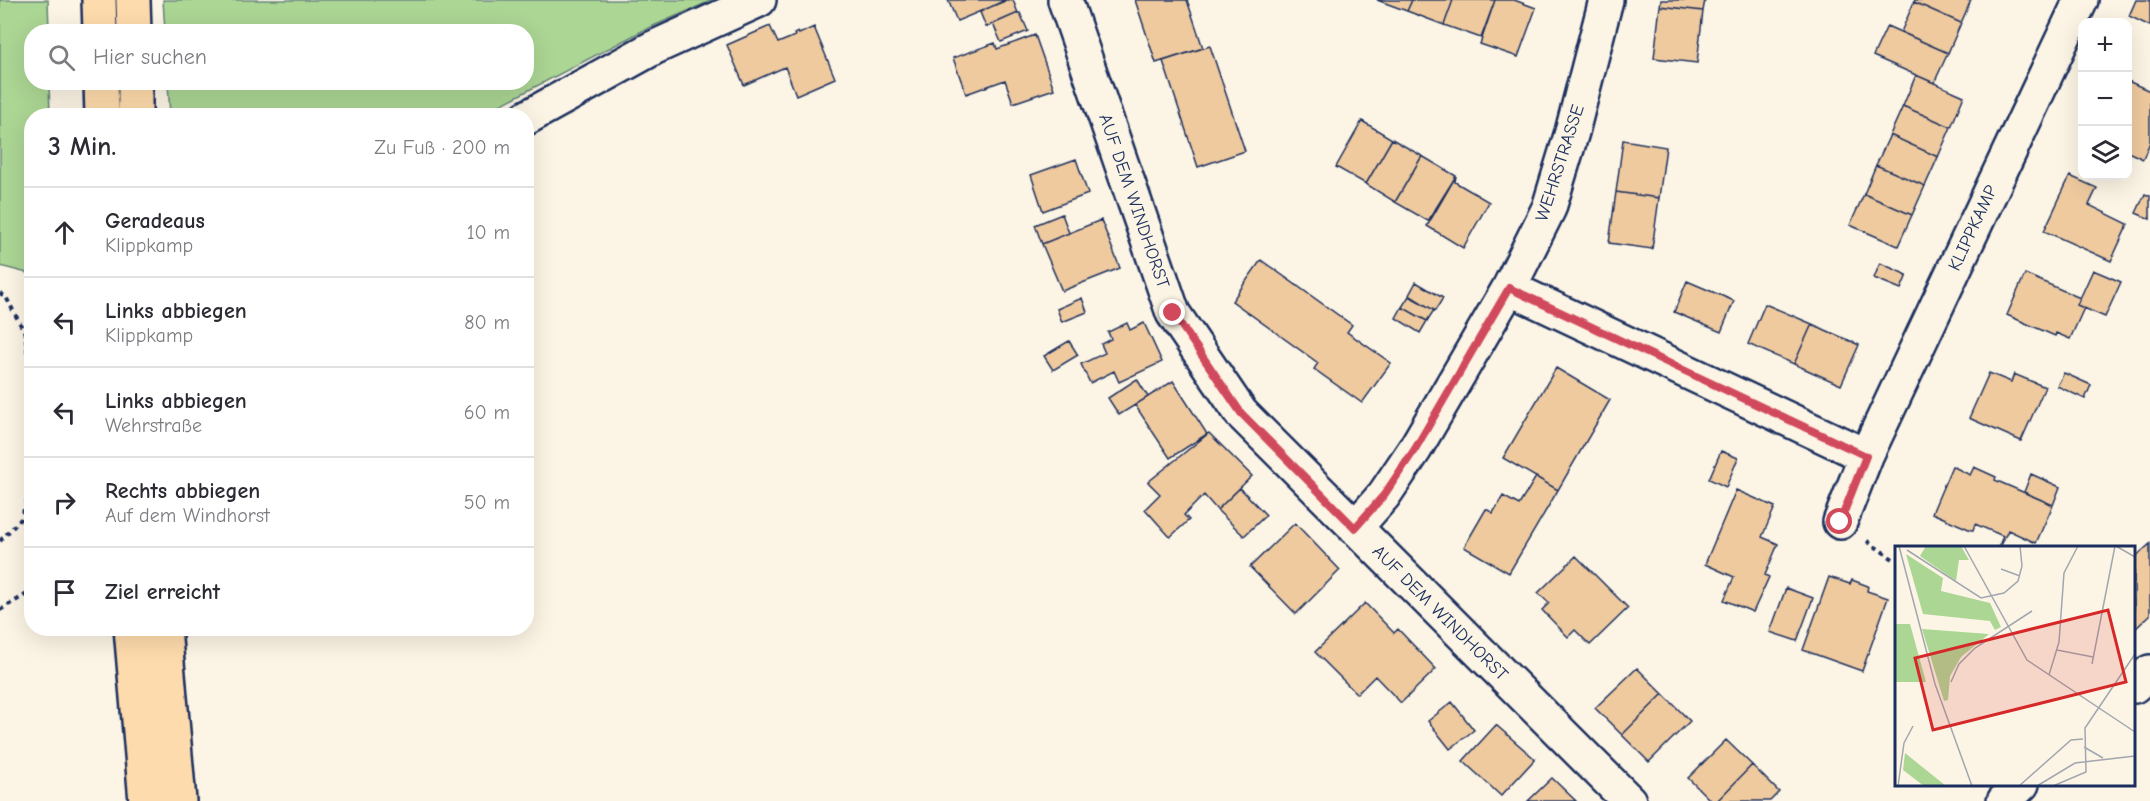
<!DOCTYPE html>
<html lang="de">
<meta charset="utf-8">
<style>
:root{--surface:#fff;--page:#f7f7f7;--text:#2b2b33;--muted:#7c7c81;--line:#e1e1e2}
body{margin:0;font-family:"Comic Neue",sans-serif;background:var(--page);color:var(--text)}
.controls{position:absolute;right:18px;top:18px;display:grid;overflow:hidden;border-radius:12px;box-shadow:0 6px 24px #0002}
.controls button{width:54px;height:54px;display:grid;place-items:center;padding:0;border:0;border-bottom:2px solid var(--line);background:var(--surface);color:var(--text);font:30px sans-serif}
.stop{position:absolute;width:18px;height:18px;margin:-14px;border:4px solid #d1495b;border-radius:50%;background:#fff}
.stop.end{background:#d1495b;border-color:#fff;box-shadow:0 2px 6px #0008}
.list{margin:0;padding:0;list-style:none}
h2{display:flex;justify-content:space-between;align-items:center;height:78px;margin:0;padding:0 24px;font-size:26px}
h2 small{font-size:20px;font-weight:400;color:var(--muted)}
.list li{display:grid;grid-template-columns:39px 1fr auto;gap:18px;align-items:center;box-sizing:border-box;height:90px;padding:0 24px;border-top:2px solid var(--line)}
.list b{display:block;font-size:22px;white-space:nowrap}
.list p{margin:0;font-size:20px;white-space:nowrap;color:var(--muted)}
.list em{font-size:20px;font-style:normal;color:var(--muted)}
.icon{flex:none;width:33px;height:33px;fill:none;stroke:currentColor;stroke-width:2;stroke-linecap:round;stroke-linejoin:round}
.map{position:relative;flex:none;width:2150px;height:801px;overflow:hidden}
.search{position:absolute;background:var(--surface);box-shadow:0 6px 24px #0002;left:24px;top:24px;width:510px;height:66px;display:flex;align-items:center;gap:15px;box-sizing:border-box;padding:0 21px;border-radius:24px;color:var(--muted);font-size:22px}
.panel{position:absolute;background:var(--surface);box-shadow:0 6px 24px #0002;left:24px;top:108px;width:510px;height:528px;border-radius:24px}
.map>svg:first-child{display:block}
</style>
<div class="map">
<svg width="2150" height="801" viewBox="0 0 2150 801">
<rect width="100%" height="100%" fill="#fcf5e5"/>
<filter id="ink" filterUnits="userSpaceOnUse"><feTurbulence type="fractalNoise" baseFrequency=".0167" numOctaves="2"/><feDisplacementMap in="SourceGraphic" scale="12" xChannelSelector="R" yChannelSelector="G"/><feConvolveMatrix kernelMatrix="1 2 1 2 8 2 1 2 1" color-interpolation-filters="sRGB"/></filter>
<g filter="url(#ink)">
<path fill="#acd694" stroke="#648279" stroke-width="1.5" d="M0,0H48L49,31L32,32V82L49,83L50,115L32,116L31,274L0,266Z
M163,0H713L644,30L481,115H170L168,83L526,82V32L165,31Z"/>
<path fill="#efca9f" stroke="#1b2f5e" stroke-width="1.5" d="M948,0H1005V1L957,21Z
M1005,0H1013L1018,13L986,27L980,12Z
M1135,0H1187L1203,48L1156,63Z
M1377,0H1412L1407,11Z
M1412,0H1453L1444,25L1407,11Z
M1453,0H1495L1481,38L1444,25Z
M1495,0H1514L1536,8L1518,57L1480,44Z
M1661,0H1705L1703,11L1660,6Z
M1915,0H1971L1961,23L1914,2Z
M2136,0H2150V26L2129,16Z
M1914,2L1961,23L1948,53L1901,32Z
M1660,6L1703,11L1697,63L1654,58Z
M1018,13H1020L1028,31L1001,42L993,24Z
M770,26L778,43L795,36L794,34L798,32L799,34L814,27L835,78L796,95L785,67L744,85L727,45Z
M1887,26L1948,53L1934,83L1873,56Z
M1035,35L1054,89L1013,103L1005,80L966,94L953,58L995,43L997,49Z
M1210,46L1245,151L1198,167L1163,61Z
M1916,75L1964,96L1951,127L1903,106Z
M2128,81L2150,91V142L2143,159L2128,152Z
M1903,106L1951,127L1938,157L1890,135Z
M1362,121L1392,139L1366,184L1336,167Z
M1890,135L1938,157L1925,186L1876,165Z
M1392,139L1422,156L1395,202L1366,184Z
M1623,140L1666,147L1659,198L1616,192Z
M1422,156L1456,176L1428,221L1395,202Z
M1076,159L1088,194L1043,211L1031,175Z
M1876,165L1925,186L1912,215L1864,194Z
M1456,176L1455,182L1489,202L1463,248L1427,226Z
M2070,176L2097,188L2089,205L2128,224L2111,261L2044,231Z
M1616,192L1659,198L1652,249L1609,243Z
M1864,194L1912,215L1898,246L1850,225Z
M2145,194L2150,196V219L2136,213Z
M1062,214L1069,233L1042,244L1035,225Z
M1101,220L1120,268L1062,291L1042,244Z
M1261,260L1352,325L1347,332L1391,363L1362,403L1314,369L1318,363L1232,301Z
M1880,263L1907,275L1901,289L1874,278Z
M2093,270L2121,282L2105,317L2077,305Z
M2025,274L2080,298L2077,305L2084,308L2070,339L2056,333L2055,336L2007,315Z
M1687,281L1734,301L1721,332L1674,312Z
M1416,282L1443,298L1435,311L1409,295Z
M1409,296L1434,310L1427,321L1402,307Z
M1082,298L1087,312L1062,322L1057,309Z
M1765,304L1812,324L1794,364L1748,344Z
M1402,307L1427,321L1420,333L1396,318Z
M1127,323L1130,330L1144,323L1162,362L1119,382L1114,371L1090,383L1081,364L1105,353L1101,344L1111,339L1108,332Z
M1812,324L1859,345L1841,385L1794,364Z
M1069,341L1078,355L1053,370L1044,356Z
M1556,368L1610,400L1558,490L1503,458Z
M1989,373L2011,382L2014,374L2045,387L2021,441L1969,418Z
M2064,373L2091,385L2085,399L2057,386Z
M1137,379L1148,397L1119,415L1108,398Z
M1173,381L1207,434L1170,458L1135,405Z
M1209,433L1252,476L1217,510L1204,495L1184,515L1189,520L1170,537L1145,509L1160,494L1148,482Z
M1721,451L1738,458L1726,487L1709,479Z
M1952,466L1970,475L1974,467L1996,477L1995,480L2053,505L2036,543L2008,530L2000,548H1998L2003,536L1975,524L1973,530H1971L1932,513Z
M2031,474L2060,487L2053,505L2024,492Z
M1536,477L1558,490L1509,573L1464,547L1486,509L1493,513L1503,496L1519,505Z
M1240,488L1266,515L1244,536L1217,510Z
M1736,490L1775,507L1762,537L1778,544L1765,575L1769,577L1753,612L1724,600L1734,577L1705,564Z
M1295,523L1340,570L1296,614L1250,567Z
M2150,544V615L2134,630V558Z
M1576,556L1628,608L1590,645L1575,630L1568,637L1542,610L1549,603L1538,593Z
M1829,577L1850,584L1852,580L1868,586L1867,591L1888,598L1862,671L1803,650Z
M1786,588L1813,598L1797,641L1770,632Z
M1365,603L1394,633L1398,629L1436,669L1401,703L1375,676L1357,694L1315,652Z
M1637,668L1663,694L1622,735L1595,708Z
M1663,694L1690,721L1649,762L1622,735Z
M1452,702L1474,730L1450,749L1428,721Z
M1496,725L1535,759L1501,796L1463,761Z
M1726,740L1752,765L1717,801H1711L1688,778Z
M1752,765L1779,792L1770,801H1717Z
M1552,778L1576,801H1528Z"/>
<g fill="none" stroke-linecap="round" stroke-linejoin="round">
<defs>
<path id="minor" d="M1065,0L1173,313L1241,413L1629,801
M526,118L653,48L759,0
M1509,288L1866,456
M1840,522L1866,456L2081,0
M1355,528L1384,495L1415,449L1509,288L1549,208L1572,132L1606,0
M2134,686L2150,672
M2004,801L2022,784"/>
<path id="trunk" d="M99,0L100,32
M133,0L134,32
M101,82L102,116
M135,82V116
M131,628L146,801
M164,628L179,801"/>
</defs>
<use href="#minor" stroke="#1b2f5e" stroke-width="38"/>
<use href="#trunk" stroke="#1b2f5e" stroke-width="38"/>
<path stroke="#1b2f5e" stroke-width="4" stroke-dasharray="4.5 4.5" stroke-linecap="butt" d="M0,293L6,297L25,333L32,389
M0,541L21,519L32,484
M1867,541L1896,561
M0,610L32,591"/>
<use href="#minor" stroke="#fcf5e5" stroke-width="33"/>
<use href="#trunk" stroke="#fedbac" stroke-width="33"/>
</g>
</g>
<g fill="none" stroke-linecap="round" stroke-linejoin="round" filter="url(#ink)">
<path stroke="#d1495b" stroke-width="8" d="M1173,313L1241,413L1355,528L1384,495L1415,449L1509,288L1866,456L1840,522"/>
</g>
<g text-anchor="middle" dominant-baseline="central" stroke-width="4.5" stroke-linejoin="round" paint-order="stroke">
<g font-size="18" fill="#1b2f5e" stroke="#fcf5e5">
<text transform="translate(1560 163) rotate(-72)">WEHRSTRASSE</text>
<text transform="translate(1134 201) rotate(71)">AUF DEM WINDHORST</text>
<text transform="translate(1973 228) rotate(-65)">KLIPPKAMP</text>
<text transform="translate(1440 613) rotate(45)">AUF DEM WINDHORST</text>
</g>
</g>
<g transform="translate(1895 546)">
<rect width="240" height="240" fill="#fcf5e5"/>
<path d="M31,0H66L74,14H64L61,35L25,10ZM11,8L48,32L46,45L95,57L106,81L100,84L95,75L28,68ZM0,78H15L31,136H0ZM27,83L94,88L66,111L55,130L53,154L49,155ZM10,207L51,240H29L8,224Z" fill="#acd694"/>
<path fill="none" stroke="#a2a6af" stroke-width="1.5" d="M4,0L40,138L77,240M69,0L132,114L240,186M221,0L240,11M12,4L86,52L109,47L123,35L127,20L125,0M106,23L125,30M162,104L198,111M197,118L220,0M154,129L164,96L169,27L183,0M56,136L64,118L80,102L137,65M189,201L208,212M3,240L9,197L18,180M124,240L176,194L188,193M142,240L180,217L240,210M158,240L191,226L190,182L240,108"/>
<path fill="#d62828" fill-opacity="0.15" stroke="#d62828" stroke-width="3" d="M213,64L231,136L38,184L20,112Z"/>
<rect width="240" height="240" fill="none" stroke="#1b2f5e" stroke-width="3"/>
</g>
</svg>
<div class="controls">
<button>+</button>
<button>−</button>
<button><svg class="icon" aria-label="layers" viewBox="0 0 24 24"><path d="M12 4l9 5-9 5-9-5zM3 14l9 5 9-5"/></svg></button>
</div>
<div class="stop" style="left:1840px;top:522px"></div>
<div class="stop end" style="left:1173px;top:313px"></div>
<div class="search"><svg class="icon" aria-label="search" viewBox="0 0 24 24"><circle cx="10" cy="10" r="6"/><path d="M15 15l6 6"/></svg>Hier suchen</div>
<section class="panel">
<h2>3 Min.<small>Zu Fuß · 200 m</small></h2>
<ul class="list">
<li><svg class="icon" aria-label="ahead" viewBox="0 0 24 24"><path d="M12 20V5M6 11l6-6 6 6"/></svg><div><b>Geradeaus</b><p>Klippkamp</p></div><em>10 m</em></li>
<li><svg class="icon" aria-label="left" viewBox="0 0 24 24"><path d="M17 20v-9H6M10 6l-5 5 5 5"/></svg><div><b>Links abbiegen</b><p>Klippkamp</p></div><em>80 m</em></li>
<li><svg class="icon" aria-label="left" viewBox="0 0 24 24"><path d="M17 20v-9H6M10 6l-5 5 5 5"/></svg><div><b>Links abbiegen</b><p>Wehrstraße</p></div><em>60 m</em></li>
<li><svg class="icon" aria-label="right" viewBox="0 0 24 24"><path d="M7 20v-9h11M14 6l5 5-5 5"/></svg><div><b>Rechts abbiegen</b><p>Auf dem Windhorst</p></div><em>50 m</em></li>
<li><svg class="icon" aria-label="arrive" viewBox="0 0 24 24"><path d="M6 21V4h12l-3 4 3 4H6"/></svg><div><b>Ziel erreicht</b></div></li>
</ul>
</section>
</div>
